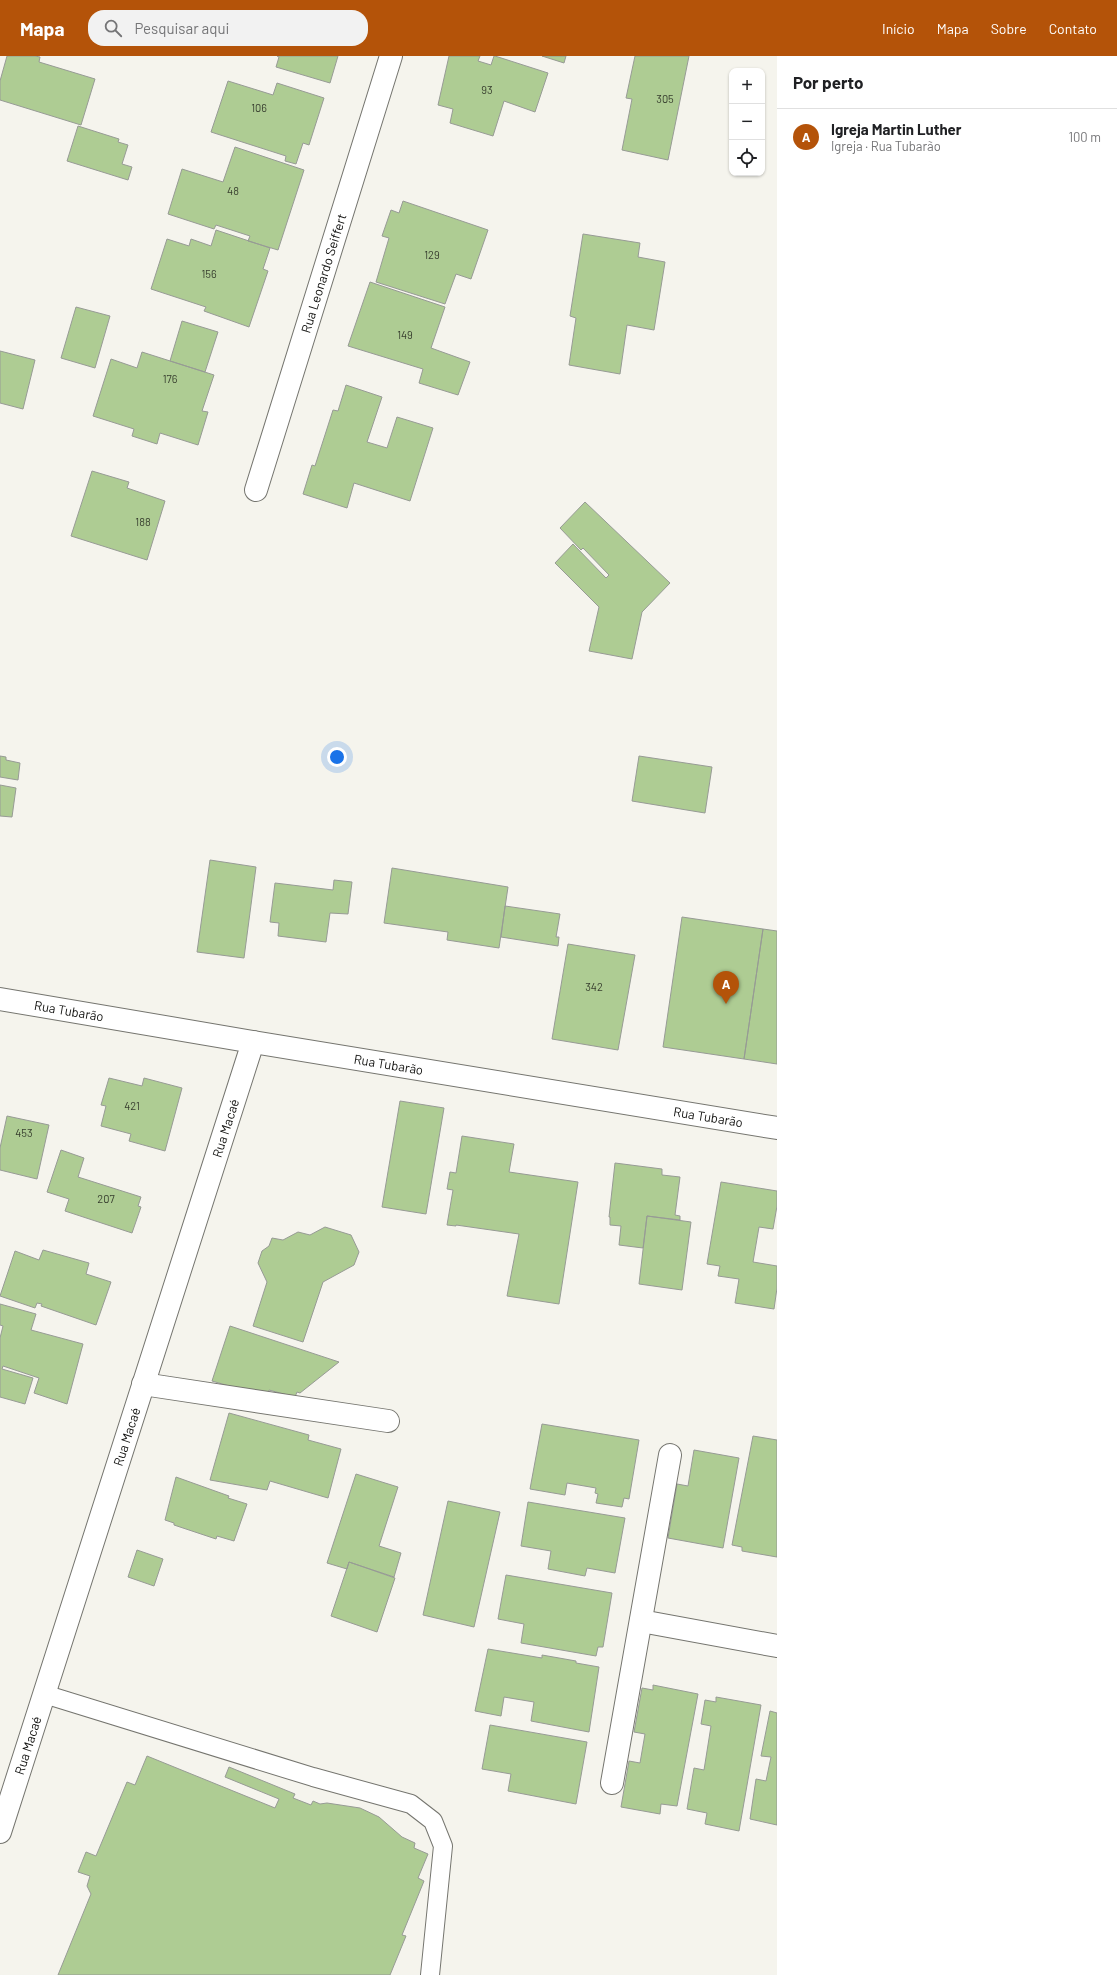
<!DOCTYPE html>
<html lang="pt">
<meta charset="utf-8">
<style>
:root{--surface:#fff;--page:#f2f2f2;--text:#202124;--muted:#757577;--line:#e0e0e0;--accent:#b45309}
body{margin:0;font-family:Barlow,sans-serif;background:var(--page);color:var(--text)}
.controls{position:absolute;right:12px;top:12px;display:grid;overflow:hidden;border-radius:8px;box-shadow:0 1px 3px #0004}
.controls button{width:36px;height:36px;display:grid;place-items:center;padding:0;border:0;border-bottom:1px solid var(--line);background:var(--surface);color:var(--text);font:20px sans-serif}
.you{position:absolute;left:337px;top:701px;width:14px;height:14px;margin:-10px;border:3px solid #fff;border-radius:50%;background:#1a73e8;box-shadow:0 0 0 6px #1a73e833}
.badge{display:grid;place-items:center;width:26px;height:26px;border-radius:50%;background:var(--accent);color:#fff;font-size:13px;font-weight:700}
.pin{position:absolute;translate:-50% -33px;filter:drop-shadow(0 1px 2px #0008)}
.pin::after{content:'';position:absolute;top:21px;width:14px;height:12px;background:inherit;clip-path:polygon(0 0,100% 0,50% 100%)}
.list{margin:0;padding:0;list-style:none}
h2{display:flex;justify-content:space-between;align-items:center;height:52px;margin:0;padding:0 16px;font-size:17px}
h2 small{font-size:13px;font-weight:400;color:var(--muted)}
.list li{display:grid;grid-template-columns:26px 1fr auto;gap:12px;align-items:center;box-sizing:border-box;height:56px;padding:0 16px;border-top:1px solid var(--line)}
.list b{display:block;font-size:15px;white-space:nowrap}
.list p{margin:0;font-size:13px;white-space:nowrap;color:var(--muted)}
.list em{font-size:13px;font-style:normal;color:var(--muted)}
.icon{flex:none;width:22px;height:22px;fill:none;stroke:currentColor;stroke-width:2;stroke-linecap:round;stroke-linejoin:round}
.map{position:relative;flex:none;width:777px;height:1919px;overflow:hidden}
header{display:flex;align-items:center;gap:24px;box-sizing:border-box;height:56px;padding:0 20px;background:var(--accent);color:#fff}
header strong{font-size:19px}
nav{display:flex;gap:22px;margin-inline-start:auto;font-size:14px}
.search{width:280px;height:36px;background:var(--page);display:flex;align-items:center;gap:10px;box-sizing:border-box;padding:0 14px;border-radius:16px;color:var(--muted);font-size:15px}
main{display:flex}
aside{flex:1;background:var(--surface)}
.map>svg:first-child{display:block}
</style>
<header>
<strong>Mapa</strong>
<div class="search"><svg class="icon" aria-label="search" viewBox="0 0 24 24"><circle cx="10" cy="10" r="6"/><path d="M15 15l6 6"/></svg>Pesquisar aqui</div>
<nav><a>Início</a><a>Mapa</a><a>Sobre</a><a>Contato</a></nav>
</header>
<main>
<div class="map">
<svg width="777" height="1919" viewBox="0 0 777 1919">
<rect width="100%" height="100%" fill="#f5f4ed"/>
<path fill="#aecc93" stroke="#979b95" d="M7,0H35L40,1L39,6L95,23L81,69L0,44V25Z
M277,0H338L330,27L276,11L279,1Z
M449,0H480L478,5L491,9L494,0H495L548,17L535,56L504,45L493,80L450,67L453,53L438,49Z
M542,0H566L564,7Z
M635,0H689L668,104L622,94L632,43L626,42Z
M228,25L273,39L277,27L324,42L309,89L303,87L296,108L285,105L286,100L211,76Z
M78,70L119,83L118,86L128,89L122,108L132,111L128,124L67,105Z
M235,91L304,114L278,194L248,185L250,180L216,169L214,173L168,158L182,113L223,126Z
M403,145L488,174L471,223L456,218L445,248L376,226L389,182L382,180L391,154L399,157Z
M216,174L270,192L263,213L268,215L249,271L204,255L206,251L151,233L167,183L189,190L191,183L211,190Z
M583,178L640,187L638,201L665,206L654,274L627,269L620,318L569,309L576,262L570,260Z
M370,226L445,251L431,292L470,306L458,339L419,327L423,313L348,290Z
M76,251L110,260L95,312L61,302Z
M182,265L218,276L205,316L170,305Z
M0,295L35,304L23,353L0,347Z
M142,296L214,319L202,355L208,356L198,389L160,377L157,388L132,380L134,373L93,360L111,303L137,312Z
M346,329L382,341L367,386L387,392L397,361L433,372L410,445L354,427L347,452L303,438L312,409L315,410L333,354L338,355Z
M92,415L129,426L127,432L165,445L147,504L71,480Z
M585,446L670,527L642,556L632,603L589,595L599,551L555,507L573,488L606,522L609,519L583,492L581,494L560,472Z
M0,700L6,701V704L20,707L18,724L0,721Z
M639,700L712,711L705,757L632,745Z
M0,729L16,732L12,761L0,760Z
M210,804L256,811L244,902L197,896Z
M392,812L508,831L499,892L447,884L448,876L384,867Z
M334,824L352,826L348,858L330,857L326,886L278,880L279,867L270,866L275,827L333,834Z
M505,850L560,858L556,881H559L558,890L501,881Z
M682,861L763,873L744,1003L663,991Z
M763,873L777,875V1008L744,1003Z
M568,888L635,899L618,994L552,983Z
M109,1022L142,1030L144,1022L182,1032L165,1095L129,1085L131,1078L101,1070L106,1050L101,1049Z
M400,1045L444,1052L426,1158L382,1151Z
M7,1060L49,1069L37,1123L0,1114V1092Z
M462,1080L514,1088L509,1116L578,1126L559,1248L507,1240L519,1178L456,1169V1170L447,1169L453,1134L447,1133L450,1116L456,1117Z
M61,1094L84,1102L78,1121L141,1141L138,1150L141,1151L132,1177L65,1155L69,1143L47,1136Z
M615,1107L662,1113V1119L680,1121L675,1159L680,1160V1164L647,1160L643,1192L619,1189L621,1170L610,1169V1161H609Z
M721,1126L777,1135V1150L773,1173L759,1171L753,1206L777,1210V1232L774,1253L735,1247L739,1223L718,1220L720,1210L707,1208Z
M647,1160L691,1166L682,1234L639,1228Z
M325,1171L351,1179L359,1196L354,1209L323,1226L303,1286L253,1270L267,1226L258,1207L262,1195L269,1190L272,1182L283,1184L298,1176L310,1179Z
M43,1194L89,1207L86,1218L111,1226L96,1269L41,1250L42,1248L37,1247L35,1252L0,1240L15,1195L39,1204Z
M0,1248L36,1258L31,1274L83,1288L67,1348L34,1337L39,1322L3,1310L2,1313L33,1322L25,1348L0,1341V1282L3,1270L0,1269Z
M230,1270L339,1306L300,1337L297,1336L295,1341L269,1334L267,1341L212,1325Z
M229,1357L309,1379L308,1384L341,1393L328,1442L270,1425L267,1434L210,1424Z
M542,1368L639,1384L629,1443L624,1442L622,1451L596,1447L598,1438L595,1437L596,1432L567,1427L565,1439L530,1433Z
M753,1380L777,1384V1501L742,1495V1491L732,1489Z
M694,1394L739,1402L723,1492L668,1482L677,1428L688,1430Z
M356,1418L398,1431L379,1490L401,1497L394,1521L349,1506L347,1513L327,1507Z
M176,1421L229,1440L228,1442L247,1448L234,1485L217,1480L216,1483L174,1469V1467L165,1464Z
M448,1445L500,1456L474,1571L423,1559Z
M528,1446L625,1462L615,1517L587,1512L585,1520L548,1513L551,1495L521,1490Z
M137,1494L163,1503L154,1530L128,1521Z
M349,1506L395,1522L377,1576L331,1560Z
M506,1519L612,1537L603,1591H598L596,1600L521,1587L524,1568L498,1563Z
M488,1593L542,1602V1599L576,1605V1607L599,1611L589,1676L531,1665L534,1646L504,1641L501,1660L475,1655Z
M653,1629L698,1638L677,1750L661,1748L660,1758L621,1751L629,1705L640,1707L645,1678L634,1676L642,1632L653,1634Z
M716,1641L761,1649L739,1775L705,1768L707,1757L687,1753L694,1712L704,1714L711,1670L701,1668L705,1644L716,1646Z
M770,1655L777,1657V1769L750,1763L756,1723L766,1725L771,1701L761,1700Z
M490,1669L587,1686L576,1748L508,1735L511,1718L482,1713Z
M147,1700L275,1752L279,1743L225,1721L229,1711L295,1738L293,1742L311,1749L313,1745L320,1748L327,1747L360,1752L379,1761L402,1781L415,1787L414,1792L428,1798L418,1822L424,1825L402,1879L406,1880L390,1919H58L91,1838L87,1830L90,1820L78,1816L86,1796L96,1800L127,1726L135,1729Z"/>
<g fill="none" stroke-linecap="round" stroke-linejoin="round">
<defs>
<path id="service" d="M44,1638L313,1721L411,1748L433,1765L443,1790L430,1919"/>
<g id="minor">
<path id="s1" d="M256,434L391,0"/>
<path id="s2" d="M0,943L253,986L777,1072"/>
<path d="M143,1328L388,1365"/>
<path d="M641,1565L777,1590"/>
<path d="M612,1727L670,1399"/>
<path id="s3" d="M0,1776L253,986"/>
</g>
</defs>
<use href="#service" stroke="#75756f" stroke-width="20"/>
<use href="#minor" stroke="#75756f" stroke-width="24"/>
<use href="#service" stroke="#fff" stroke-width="18"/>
<use href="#minor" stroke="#fff" stroke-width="22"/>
</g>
<g text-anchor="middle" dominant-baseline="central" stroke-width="4" stroke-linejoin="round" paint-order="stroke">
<g font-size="11" fill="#383f2f">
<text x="487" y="33">93</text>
<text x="665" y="42">305</text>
<text x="259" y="51">106</text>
<text x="233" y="134">48</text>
<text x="432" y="198">129</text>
<text x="209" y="217">156</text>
<text x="405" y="278">149</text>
<text x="170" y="322">176</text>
<text x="143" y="465">188</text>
<text x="594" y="930">342</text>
<text x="132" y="1049">421</text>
<text x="24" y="1076">453</text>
<text x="106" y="1142">207</text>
</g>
<g font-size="13" fill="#10100e" stroke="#fff">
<text stroke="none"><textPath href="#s1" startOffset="227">Rua Leonardo Seiffert</textPath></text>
<text stroke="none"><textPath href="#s2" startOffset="70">Rua Tubarão</textPath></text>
<text stroke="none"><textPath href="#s2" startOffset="394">Rua Tubarão</textPath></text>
<text stroke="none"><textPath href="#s2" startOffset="718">Rua Tubarão</textPath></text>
<text stroke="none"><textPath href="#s3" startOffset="739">Rua Macaé</textPath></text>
<text stroke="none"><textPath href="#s3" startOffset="415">Rua Macaé</textPath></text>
<text stroke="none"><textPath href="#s3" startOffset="91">Rua Macaé</textPath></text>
</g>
</g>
</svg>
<div class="controls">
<button>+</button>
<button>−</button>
<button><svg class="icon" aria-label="locate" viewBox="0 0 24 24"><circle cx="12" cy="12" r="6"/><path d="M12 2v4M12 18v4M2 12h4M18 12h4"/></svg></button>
</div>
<div class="you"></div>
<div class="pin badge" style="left:726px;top:948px">A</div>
</div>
<aside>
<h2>Por perto<small></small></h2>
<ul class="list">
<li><span class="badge">A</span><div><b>Igreja Martin Luther</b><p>Igreja · Rua Tubarão</p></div><em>100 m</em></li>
</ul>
</aside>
</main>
